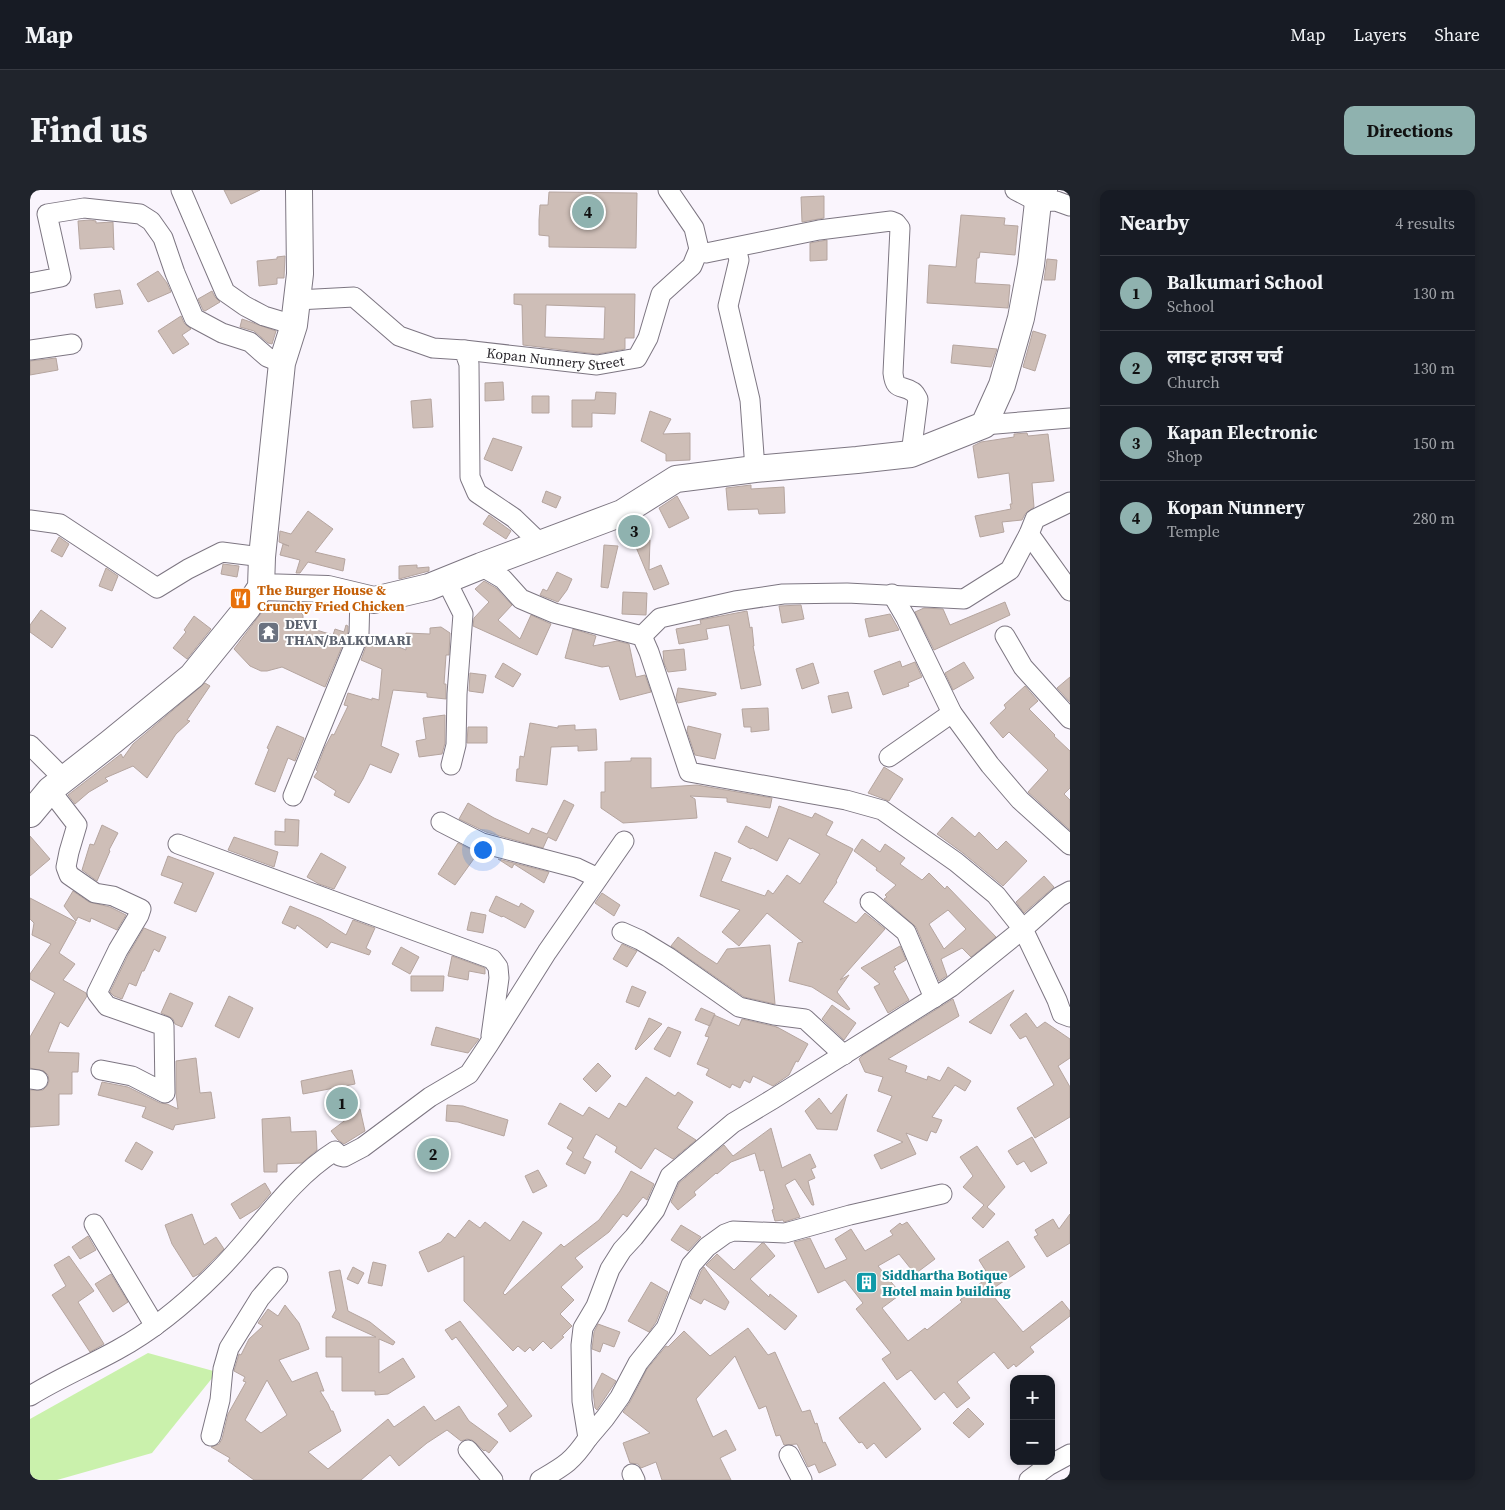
<!DOCTYPE html>
<meta charset="utf-8">
<style>
:root{--surface:#171b24;--page:#20242c;--text:#f1f3f6;--muted:#9ea1a6;--line:#363941;--accent:#8fb2af}
body{margin:0;font-family:"Source Serif 4","Noto Sans Devanagari",serif;background:var(--page);color:var(--text)}
.controls{position:absolute;right:15px;bottom:15px;display:grid;overflow:hidden;border-radius:10px;box-shadow:0 2px 8px #0003}
.controls button{width:45px;height:45px;display:grid;place-items:center;padding:0;border:0;border-bottom:1px solid var(--line);background:var(--surface);color:var(--text);font:25px sans-serif}
.you{position:absolute;left:452px;top:659px;width:18px;height:18px;margin:-12px;border:4px solid #fff;border-radius:50%;background:#1a73e8;box-shadow:0 0 0 8px #1a73e833}
.badge{display:grid;place-items:center;width:32px;height:32px;border-radius:50%;background:var(--accent);color:#111;font-size:16px;font-weight:700}
.pin{position:absolute;translate:-50% -50%;border:2px solid #fff;box-shadow:0 1px 5px #0006}
.list{margin:0;padding:0;list-style:none}
h2{display:flex;justify-content:space-between;align-items:center;height:65px;margin:0;padding:0 20px;font-size:21px}
h2 small{font-size:16px;font-weight:400;color:var(--muted)}
.list li{display:grid;grid-template-columns:32px 1fr auto;gap:15px;align-items:center;box-sizing:border-box;height:75px;padding:0 20px;border-top:1px solid var(--line)}
.list b{display:block;font-size:19px;white-space:nowrap}
.list p{margin:0;font-size:16px;white-space:nowrap;color:var(--muted)}
.list em{font-size:16px;font-style:normal;color:var(--muted)}
.map{position:relative;flex:none;width:1040px;height:1290px;overflow:hidden;border-radius:10px}
header{display:flex;align-items:center;gap:30px;box-sizing:border-box;height:70px;padding:0 25px;background:var(--surface);border-bottom:1px solid var(--line)}
header strong{font-size:24px}
nav{display:flex;gap:28px;margin-inline-start:auto;font-size:18px}
.intro{display:flex;align-items:center;justify-content:space-between;box-sizing:border-box;height:120px;padding:0 30px}
h1{margin:0;font-size:35px}
.button{padding:12px 22px;border-radius:10px;background:var(--accent);color:#111;font-size:18px;font-weight:700}
main{display:flex;gap:30px;padding:0 30px}
aside{flex:1;background:var(--surface);border-radius:10px;box-shadow:0 2px 8px #0003}
.map>svg:first-child{display:block}
</style>
<header>
<strong>Map</strong>
<nav><a>Map</a><a>Layers</a><a>Share</a></nav>
</header>
<div class="intro"><h1>Find us</h1><a class="button">Directions</a></div>
<main>
<div class="map">
<svg width="1040" height="1290" viewBox="0 0 1040 1290">
<rect width="100%" height="100%" fill="#faf5fd"/>
<path fill="#caf1ac" d="M118,1163L187,1182L122,1263L27,1290H0V1229Z"/>
<path fill="#cebeb7" stroke="#b5a59f" fill-rule="evenodd" d="M194,0H230L201,14Z
M519,2L607,3L606,58L519,57V46L509,45V30L510,15H518Z
M794,6V28L772,32L771,7Z
M931,25L975,28L974,35L988,36L985,65L950,62L949,68H947L945,93L980,95L978,118L897,113L899,75L926,77Z
M60,30L66,31V33L83,32L84,60L82,57L50,59L48,31Z
M797,50V70L780,71V53Z
M255,66L254,88H247V94L229,96L227,71L247,69V67Z
M1017,69L1027,70L1025,90H1014Z
M128,81L137,93L141,102L118,112L107,94Z
M90,100L93,114L66,118L64,104Z
M182,101L185,107L190,112L175,121L173,120L168,109Z
M484,104H605L604,148H595V159L567,164L493,155L492,115L484,114ZM516,115L575,117L574,149L515,147Z
M151,126L154,133L161,139L152,145L159,154L143,164L128,141Z
M212,129L246,141L242,154L238,153L224,141L210,137Z
M1003,141L1016,145L1005,181L993,177Z
M923,155L967,159L961,177L921,173Z
M26,168L28,180L0,185V171Z
M473,192L474,210L455,211V193Z
M566,202L586,203L585,224L562,223V237H542V210H565Z
M502,206H519V223H502Z
M401,209L403,237L383,238L381,211Z
M620,221L641,229L633,244L660,243V270L636,271V264L611,251Z
M997,243L998,246L1018,244L1024,291L1002,293L1004,317L995,324L992,330L972,332L974,342L950,347L945,326L981,319L980,314H982L979,283L948,288L943,256L951,252L984,247V244Z
M463,248L492,257L482,281L454,269Z
M721,295V299L754,297L755,323L729,324L728,319L698,320L696,298Z
M516,301L531,307L526,318L512,312Z
M647,306L659,328L639,338L629,318Z
M278,321L303,339L285,362L315,369L313,381L278,372L270,383H266L270,370L250,365L253,354L259,356L249,352L250,341L261,344Z
M459,325L481,341L476,349L453,334Z
M29,347L39,354L32,367L21,361Z
M603,350H620L619,380L631,375L639,394L624,400Z
M574,355L588,356L578,398L571,397Z
M193,374L209,376L207,387L191,384Z
M387,375V378L399,377V381L369,389V376Z
M76,378L88,386L82,401L69,396Z
M527,382L542,389L537,400L528,412L510,405L513,399L517,401Z
M454,391L466,398L482,415L468,430L490,449L501,425L521,434L507,465L443,436L444,428L459,412L445,399Z
M593,402L617,403L616,425L592,424Z
M975,412L980,425L904,460L885,422L894,418L913,419L920,435Z
M240,414L264,415L273,425V436L303,445L305,439L314,442L316,435L318,436V442L295,497L252,477L237,481H231L220,476L204,459L235,418Z
M771,415L774,429L752,433L749,416Z
M11,420L36,438L22,458L0,442V435Z
M717,421L720,438L722,437L724,456H723L731,495L711,499L699,435L676,439L678,449L649,454L646,439L671,434L670,430Z
M860,424L869,440L839,447L835,429Z
M164,426L181,439L157,469L143,458L156,442L154,440Z
M411,437L420,443L419,465H416L414,494H416V509L397,507V503L363,500L351,556L369,564L361,583L340,574L333,589L319,613L304,605L306,601L284,587L288,581L286,580L295,557L302,544L304,545L318,516L314,515L318,503L342,510V508L349,510L352,479L331,470L340,445L376,460V443L400,444V438Z
M543,439L566,446L563,456L587,451L599,454L606,487L615,485L621,502L590,510L579,476L572,477L535,468Z
M654,459L656,480L638,482L634,473L633,461Z
M870,471L872,477L885,472L892,487L878,493L879,496L853,505L844,481Z
M934,472L944,488L923,500L915,483Z
M473,473L491,484L483,497L465,487Z
M783,473L789,493L772,499L766,479Z
M440,483L456,485L453,503L439,501Z
M1040,487V512L1027,498Z
M175,493L180,496L157,530L160,531L146,544L117,588L103,576L75,588L78,591L59,602L45,614L38,605L91,564L93,568L103,554Z
M995,496L1008,511L999,519L1025,545L1024,546L1040,561V598L1034,604L1040,610V640L998,602L1018,580L979,542L973,548L960,533L976,518L974,515Z
M648,498L686,503V505L648,513L646,508Z
M818,502L822,518L802,523L798,506Z
M738,518L739,540L721,542V537H714L712,519Z
M415,525V553L412,564L389,567L386,551L396,549L393,528Z
M500,533L528,538V536L545,535V540L566,539L567,560L548,561V556L521,557L517,595L486,591L487,579H489L490,566L494,567Z
M247,536L274,548L265,571L258,568L245,602L225,594L239,559L237,558Z
M658,536L691,544L685,569L665,565L657,541Z
M438,537H457V553H437Z
M601,568H621V598L667,595L742,608L740,618L697,612V608L660,606L665,609L667,628L593,633L571,618V602H575V572L601,571Z
M854,577L873,589L859,611L838,603Z
M534,610L544,615L526,651L518,647L513,658L456,642L429,629L438,613L464,628L499,644L502,638L517,644Z
M749,616L782,628L785,623L803,632L796,645L823,659L806,691L807,692L793,712L826,733L835,723L855,739L810,790L819,785L807,802L820,819L818,820L782,797L759,791L768,753L773,752L737,723L709,756L692,742L710,720L670,706L685,662L701,668L691,691L735,706L738,700L743,704L757,685L770,694L790,664L759,648L747,671L722,658L721,659L708,652L716,636L738,648Z
M922,627L945,647L949,642L967,660L976,651L997,671L973,696L933,663L907,644Z
M255,629L269,630L268,656L245,655V641L255,642Z
M72,635L88,643L79,660L80,661L67,691L52,680L60,654L64,655Z
M0,646L20,669L0,686Z
M204,647L248,662L244,677L198,660Z
M832,649L850,662L855,654L875,668L870,674L892,690L899,683L915,699L917,696L966,747L941,767L932,758L911,769L917,786L909,791L886,737L854,709L857,707L855,705L866,695L846,680L847,678L824,661ZM918,720L936,739L914,759L899,734Z
M428,653L448,663L425,695L408,684Z
M291,663L316,677L304,699L289,694L277,687Z
M138,666L184,683L166,722L144,713L153,693L131,685Z
M468,669L519,682L514,693L484,674L482,678Z
M1014,686L1024,697L994,723L986,712Z
M43,701L59,712L80,717L96,725L87,740L61,728L60,732L48,727L46,731L34,716Z
M572,703L590,715L584,726L565,713Z
M466,706L489,717L491,713L504,721L495,738L473,726L472,727L459,721Z
M0,708L46,732L29,763L45,774L33,790L56,803L57,806L38,837L30,832L18,862L49,863L48,882H42V904H29V935L0,937V900H13L17,896L19,891L18,885L14,881L0,878V847L25,803L0,789V784L21,754L2,745L4,733L0,729Z
M260,716L291,729L316,745L323,730L345,738L336,758L341,761L339,765L301,752L297,758L267,735L265,739L252,733Z
M441,722L456,725L453,743L437,740Z
M114,738L136,747L129,762L124,759L114,781H112L106,796L99,793L92,809L84,806L80,802L98,765Z
M648,747L670,763L687,774L697,759L740,755L745,814L714,807L641,756Z
M592,754L607,761L597,777L583,769Z
M870,756L876,770L864,777L866,779L863,781L879,810L858,823L844,797L850,794L831,778Z
M371,757L389,767L380,784L362,774Z
M422,766L455,778V784L439,781L438,790L418,786Z
M381,786H414L413,801H381Z
M602,796L616,802L609,817L596,812Z
M984,800L961,844L939,832Z
M140,803L163,813L152,837L145,834L143,829L138,826L131,823Z
M199,806L223,818L209,848L185,836Z
M923,809L929,826L858,869L877,876L875,882L897,890L898,886L910,891L918,877L941,891L935,901L925,895L902,927L912,930L906,943L901,941L897,951L876,943L886,964L851,979L844,965L873,952L847,941L862,906L848,901L853,887L835,882L829,869L833,865Z
M802,815L826,833L814,850L792,829Z
M671,818L685,824L680,836L665,830Z
M996,823L1007,838L1015,832L1040,849V868L1028,876L1040,897V927L1005,948L987,918L1024,895L996,846L990,849L980,835Z
M684,825L709,836L712,829L747,837V838V837L778,854L768,872L766,871L759,885L743,896L723,886L720,893L714,890L710,898L702,894L700,898L676,885L679,879L667,874L679,847L675,846Z
M619,828L632,834L606,860L605,859Z
M406,837L449,849L438,863L401,855Z
M638,837L651,842L640,867L624,859Z
M166,868L170,903L181,902L185,928L145,935L143,940L112,927L116,917L68,905L72,892L98,897L130,913L137,914L148,919L146,904V871Z
M568,873L581,886L566,902L553,889Z
M322,880L325,894L273,904L271,891Z
M616,887L645,906L648,902L663,912L647,938L666,950L643,969L625,958L611,979L585,962L587,957L566,944L553,968L561,972L555,984L536,974L543,962L537,958L543,948L518,934L530,913L553,926L559,917L579,929L589,913L596,917Z
M817,904L807,940L787,939L775,921L789,908L801,924Z
M417,915L433,916L478,930L474,946L428,932L416,931Z
M330,919L335,941L314,954L308,950L301,941Z
M260,927L261,942L286,941L287,960L272,973L247,974V982H234L232,929Z
M741,938L752,978L780,964L786,977L781,979L785,988L778,991L784,1015H782L765,989L755,995L770,1027L754,1032L753,1030L745,1031L742,1020L744,1019L734,980L730,981L725,963L701,972L687,984L686,983L664,1002L666,1005L648,1020L641,1012L649,993L694,955L703,966Z
M1002,947L1017,973L1001,982L994,971L987,975L978,961Z
M106,952L123,962L112,980L95,971Z
M947,956L975,997L957,1017L965,1024L953,1038L942,1028L954,1015L933,997L943,986L930,967Z
M508,980L517,996L503,1003L495,986Z
M601,981L624,994L617,1010L613,1007L597,1027L593,1024L579,1042L545,1068L553,1077L531,1097L544,1110L530,1124L542,1136L532,1146L534,1147L521,1159L513,1151L503,1161L500,1157L495,1162L488,1156L483,1161L434,1111V1066L398,1082L389,1062L411,1052L418,1043L425,1048L439,1030L450,1038L455,1032L480,1051L493,1031L512,1043L473,1103L475,1105L531,1054L534,1057L569,1030L590,1001Z
M235,993L241,1003L228,1018L210,1029L201,1014Z
M162,1024L174,1055L186,1047L194,1059L169,1084L163,1087L142,1054L135,1035Z
M1040,1024V1053L1017,1067L1004,1047L1008,1045L1005,1040L1023,1029L1029,1039Z
M877,1032L905,1069L885,1084L869,1064L848,1076L871,1104L852,1118L878,1151L895,1138L897,1140L932,1112L930,1110L959,1086L949,1070L978,1051L995,1077L959,1101L993,1142L1032,1111L1040,1121V1126L1000,1157L1004,1162L986,1177L984,1174L978,1179L964,1162L927,1192L940,1208L927,1218L914,1202L905,1210L881,1180L867,1190L852,1169L861,1163L826,1119L833,1113L815,1090L788,1103L764,1052L780,1048L795,1079L817,1069L805,1049L821,1039L835,1061L863,1045L860,1041L870,1033L872,1035Z
M651,1035L671,1047L658,1061L641,1050Z
M58,1046L66,1060L50,1069L42,1057Z
M732,1053H734L745,1066L720,1089L739,1107L740,1104L767,1126L755,1140L676,1075L687,1064L704,1080Z
M39,1066L64,1101L48,1112L74,1154L60,1162L22,1105L36,1096L24,1075Z
M343,1072L356,1075L352,1096L338,1093Z
M323,1077L334,1083L328,1094L317,1089Z
M674,1077L699,1112L695,1120L674,1109L671,1114L660,1108L671,1081Z
M310,1080L318,1121L340,1132L365,1152L363,1155L349,1149V1183L373,1168L385,1187L358,1204L345,1205V1201H312V1167H296V1147H346L302,1127L306,1120L299,1082Z
M81,1084L98,1112L83,1122L65,1094Z
M621,1092L638,1102L626,1132L619,1142L598,1131Z
M255,1115L269,1133L279,1159L249,1170L262,1192L287,1182L294,1201H290L298,1214L301,1221H303L311,1241L278,1262L298,1279L358,1229L364,1237L394,1216L405,1231L429,1216L439,1231L468,1252L459,1263L455,1260L454,1261L442,1250L437,1249L431,1251L417,1240L397,1253L369,1276L360,1265L331,1290H224L198,1271L200,1268L181,1257L189,1254L192,1249L198,1224L216,1192L213,1191L215,1187L204,1181L209,1164L211,1165L219,1149L233,1136L228,1133L238,1119L248,1126ZM237,1190L257,1225L231,1243L215,1230Z
M430,1131L502,1226L480,1242L468,1224L478,1216L426,1147L422,1150L415,1140Z
M568,1134L590,1142L584,1157L573,1153L570,1162L562,1159L564,1142Z
M718,1138L738,1165L745,1162L772,1222L780,1220L785,1234L787,1233L793,1253L795,1252L806,1275L789,1283L785,1274L778,1277L767,1254L754,1255L750,1245L746,1246L736,1216L729,1219L705,1166L666,1209L683,1247L696,1240L706,1260L690,1268L701,1290H632L626,1272L611,1278L608,1274L600,1273L593,1253L620,1243L593,1222L600,1212L617,1179L636,1156L638,1157L654,1141L680,1166Z
M572,1183L586,1191L567,1220L565,1218L563,1201Z
M854,1192L891,1239L856,1268L844,1253L837,1259L832,1252L829,1253L809,1228Z
M938,1218L954,1234L939,1248L923,1233Z"/>
<g fill="none" stroke-linecap="round" stroke-linejoin="round">
<defs>
<g id="street">
<path d="M151,0L195,102L215,116L234,126L264,135"/>
<path d="M638,0L664,38L669,59L676,63L789,40L861,31L866,33L870,38L863,183C865,202 872,194 883,202C885,203 886,206 888,209L881,264"/>
<path d="M985,0L1008,12L1026,11L1040,16"/>
<path d="M706,58L709,70L698,116L720,210L725,279"/>
<path d="M0,93L31,87L17,24L54,18L110,24L121,31L133,48L145,83L164,128L192,143L220,152L237,167L252,173"/>
<path d="M267,110L324,107L369,146L403,158L434,160L439,174L440,287L447,303L484,328L511,354"/>
<path d="M0,160L42,154"/>
<path id="s1" d="M434,160L567,175L607,168L618,148L631,104L662,76L669,59"/>
<path d="M954,235L1040,228"/>
<path d="M0,330L30,334L127,398L158,379L192,362L232,367"/>
<path d="M999,344L1040,401"/>
<path d="M451,376L473,389L491,409L524,423L612,446L619,462L659,582L816,610L852,620L926,672L966,705L993,739L1027,810L1032,824L1040,827"/>
<path d="M416,390L433,424L427,504L426,555L421,575"/>
<path d="M862,404L876,428L922,523L960,575L990,610L1040,655"/>
<path d="M612,446L630,428L705,411L753,404L817,403L934,409L980,380L999,344L1005,329L1040,312"/>
<path d="M975,446L993,477L1040,529"/>
<path d="M0,555L34,589"/>
<path d="M859,567L922,523"/>
<path d="M20,600L47,635L39,662L36,677L39,685L65,703L83,706L111,719L109,725L88,760L67,803L77,816L134,836L135,903L102,886L71,880"/>
<path d="M263,606L329,444L330,406"/>
<path d="M411,632L452,653L547,678L568,688"/>
<path d="M148,654L462,769L468,777L469,788L461,846"/>
<path d="M840,712L876,742L904,808"/>
<path d="M592,742L610,750L638,767L709,817L744,825L775,829L814,865"/>
<path d="M0,889L8,890"/>
<path d="M64,1034L125,1136"/>
<path d="M0,1206C29,1188 58,1176 87,1160C122,1141 158,1111 186,1083C227,1043 256,992 305,961L310,966L314,967L333,957L400,907L439,884L459,854L517,762L594,651"/>
<path d="M181,1246L190,1210L193,1179L199,1158L230,1108L248,1087"/>
<path d="M558,1248L575,1228L590,1207L608,1173L636,1138L661,1075L677,1057L695,1044L703,1041L755,1043L820,1025L912,1004"/>
<path d="M438,1260L463,1290"/>
<path d="M759,1265L772,1290"/>
<path d="M602,1284L605,1290"/>
<path d="M510,1290C534,1276 542,1272 558,1248L552,1211L551,1155L553,1138L566,1116L580,1079L592,1060L604,1047L625,1020L640,986L703,933L743,909L921,797L993,739L1029,707L1040,701"/>
<path d="M999,1290L1018,1276L1040,1264"/>
</g>
<path id="secondary" d="M231,397L298,399L344,410L399,397L451,376L592,323L646,289L725,279L827,270L881,264L954,235L972,195L991,128L1001,75L1008,12L1014,0
M0,624L20,600L80,553L162,486L218,417L231,397L232,367L252,173L264,135L270,84L269,0"/>
</defs>
<use href="#street" stroke="#7d7682" stroke-width="21"/>
<use href="#secondary" stroke="#7d7682" stroke-width="28"/>
<use href="#street" stroke="#fff" stroke-width="19"/>
<use href="#secondary" stroke="#fff" stroke-width="26"/>
</g>
<defs>
<symbol id="restaurant-square" viewBox="-11 -11 22 22"><rect x="-9" y="-9" width="18" height="18" rx="4" fill="#e8710a" stroke="#fff"/><path d="M-5-6h1v4h1v-4h1v4h1v-4h1v5L-1.5 .5V6h-2V.5L-5-1ZM5-6V6H3V1.5H1.5Q1.5-4 5-6Z" fill="#fff"/></symbol>
<symbol id="temple-square" viewBox="-11 -11 22 22"><rect x="-9" y="-9" width="18" height="18" rx="4" fill="#6b7280" stroke="#fff"/><path d="M0-6L5-2H3V0L6.5 2.5H4V6H1.5V3h-3V6H-4V2.5H-6.5L-3 0V-2H-5Z" fill="#fff"/></symbol>
<symbol id="building-square" viewBox="-11 -11 22 22"><rect x="-9" y="-9" width="18" height="18" rx="4" fill="#0f9aa8" stroke="#fff"/><path d="M-4-6H4V6H1V3H-1V6H-4ZM-2.5-4.3h1.7v1.8h-1.7ZM.8-4.3h1.7v1.8H.8ZM-2.5-1h1.7V.8h-1.7ZM.8-1h1.7V.8H.8Z" fill="#fff"/></symbol>
</defs>
<g fill-rule="evenodd">
<use href="#restaurant-square" x="198" y="396" width="25" height="25"/>
<use href="#temple-square" x="226" y="430" width="25" height="25"/>
<use href="#building-square" x="824" y="1080" width="25" height="25"/>
</g>
<g text-anchor="middle" dominant-baseline="central" stroke-width="4" stroke-linejoin="round" paint-order="stroke">
<g font-size="14" fill="#29262b" stroke="#fff">
<text stroke="none"><textPath href="#s1" startOffset="92">Kopan Nunnery Street</textPath></text>
</g>
<g font-size="14" font-weight="bold" fill="#c56008" stroke="#fff" text-anchor="start">
<text x="227" y="400">The Burger House &amp;<tspan x="227" dy="16">Crunchy Fried Chicken</tspan></text>
</g>
<g font-size="14" font-weight="bold" fill="#5b616d" stroke="#fff" text-anchor="start">
<text x="255" y="434">DEVI<tspan x="255" dy="16">THAN/BALKUMARI</tspan></text>
</g>
<g font-size="14" font-weight="bold" fill="#0d838f" stroke="#fff" text-anchor="start">
<text x="852" y="1085">Siddhartha Botique<tspan x="852" dy="16">Hotel main building</tspan></text>
</g>
</g>
</svg>
<div class="controls">
<button>+</button>
<button>−</button>
</div>
<div class="you"></div>
<div class="pin badge" style="left:312px;top:913px">1</div>
<div class="pin badge" style="left:403px;top:964px">2</div>
<div class="pin badge" style="left:604px;top:341px">3</div>
<div class="pin badge" style="left:558px;top:22px">4</div>
</div>
<aside>
<h2>Nearby<small>4 results</small></h2>
<ul class="list">
<li><span class="badge">1</span><div><b>Balkumari School</b><p>School</p></div><em>130 m</em></li>
<li><span class="badge">2</span><div><b>लाइट हाउस चर्च</b><p>Church</p></div><em>130 m</em></li>
<li><span class="badge">3</span><div><b>Kapan Electronic</b><p>Shop</p></div><em>150 m</em></li>
<li><span class="badge">4</span><div><b>Kopan Nunnery</b><p>Temple</p></div><em>280 m</em></li>
</ul>
</aside>
</main>
